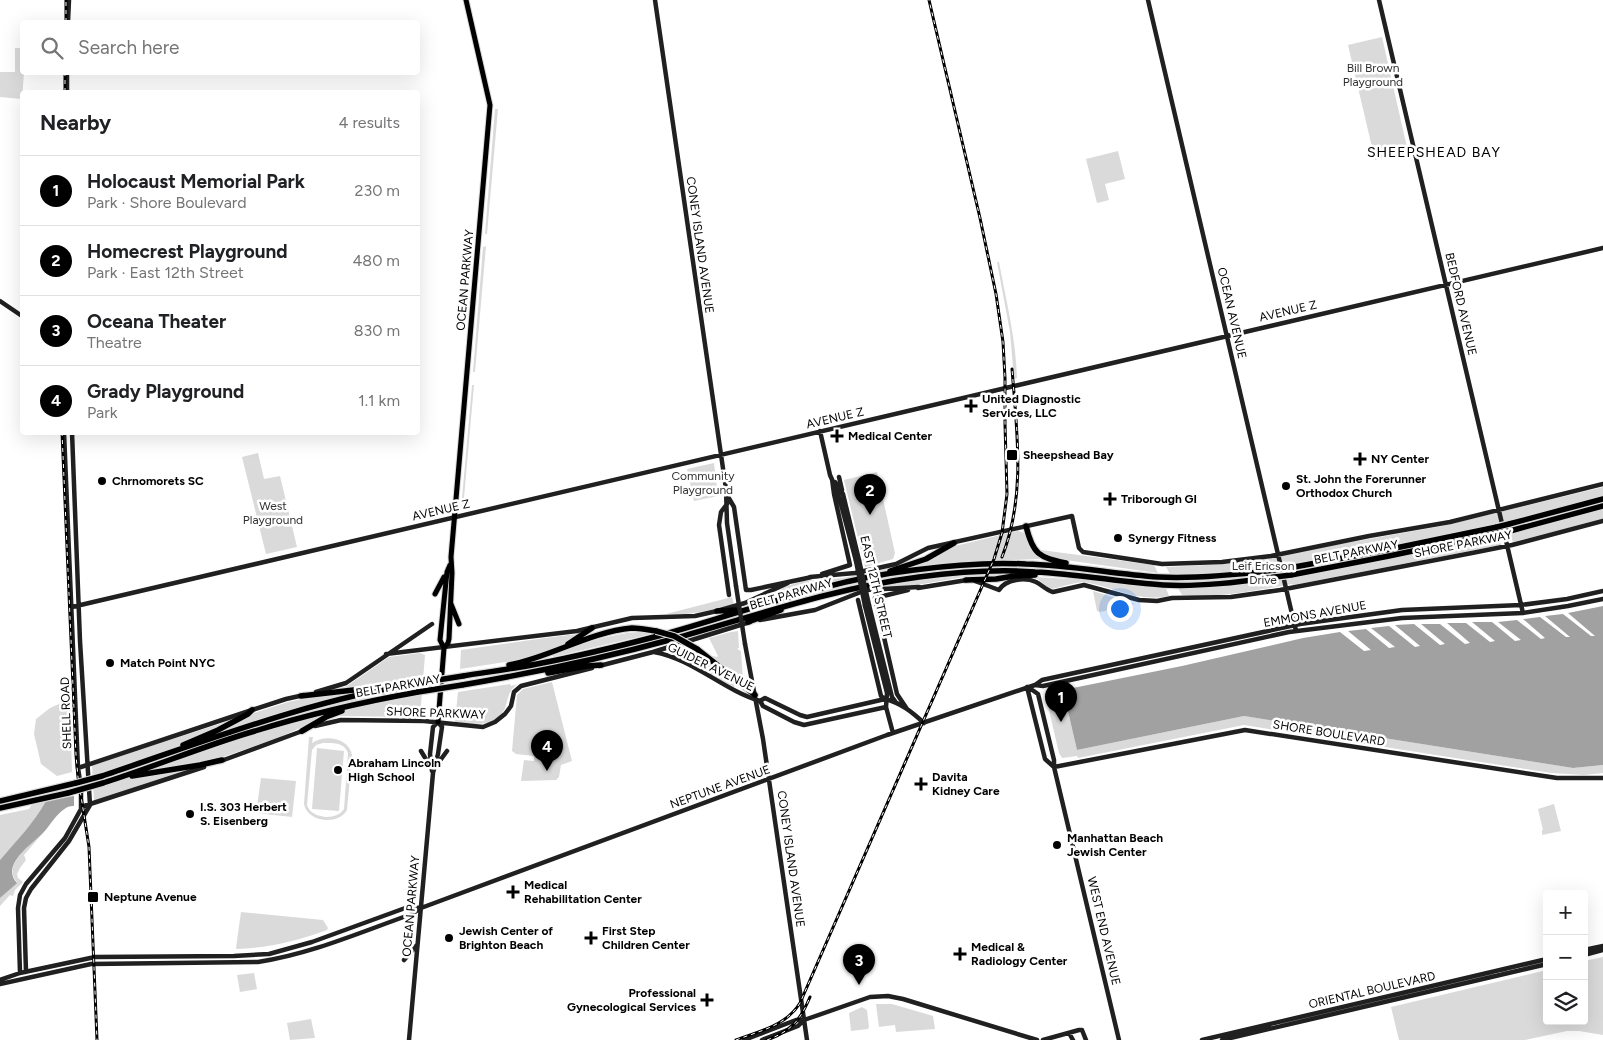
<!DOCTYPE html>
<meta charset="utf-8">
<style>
:root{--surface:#fff;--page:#f2f2f2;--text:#202124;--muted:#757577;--line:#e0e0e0;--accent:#000}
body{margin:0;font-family:Figtree,sans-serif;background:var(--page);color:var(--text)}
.controls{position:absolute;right:15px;bottom:15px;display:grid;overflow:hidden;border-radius:5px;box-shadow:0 5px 20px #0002}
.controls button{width:45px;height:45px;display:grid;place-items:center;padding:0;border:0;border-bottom:1px solid var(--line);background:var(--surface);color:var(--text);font:25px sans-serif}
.you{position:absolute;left:1119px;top:608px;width:18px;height:18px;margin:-12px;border:4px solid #fff;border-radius:50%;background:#1a73e8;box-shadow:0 0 0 8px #1a73e833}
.badge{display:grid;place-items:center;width:32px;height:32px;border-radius:50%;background:var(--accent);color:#fff;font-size:16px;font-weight:700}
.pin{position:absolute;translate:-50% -41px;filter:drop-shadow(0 1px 2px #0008)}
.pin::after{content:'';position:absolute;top:26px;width:18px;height:15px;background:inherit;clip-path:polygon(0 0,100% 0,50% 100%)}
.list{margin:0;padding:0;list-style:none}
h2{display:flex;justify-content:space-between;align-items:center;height:65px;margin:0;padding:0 20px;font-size:21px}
h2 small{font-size:16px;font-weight:400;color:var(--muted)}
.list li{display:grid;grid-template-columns:32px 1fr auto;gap:15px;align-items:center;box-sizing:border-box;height:70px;padding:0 20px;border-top:1px solid var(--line)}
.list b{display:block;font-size:19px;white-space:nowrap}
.list p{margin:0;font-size:16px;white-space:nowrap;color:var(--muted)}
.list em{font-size:16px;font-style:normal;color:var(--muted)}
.icon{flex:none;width:28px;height:28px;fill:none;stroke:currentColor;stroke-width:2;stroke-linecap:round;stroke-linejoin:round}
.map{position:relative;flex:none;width:1603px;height:1040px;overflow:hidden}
.search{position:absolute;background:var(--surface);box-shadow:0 5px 20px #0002;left:20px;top:20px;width:400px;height:55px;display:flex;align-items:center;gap:12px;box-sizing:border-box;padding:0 18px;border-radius:5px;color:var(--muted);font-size:19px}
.panel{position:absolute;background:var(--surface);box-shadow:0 5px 20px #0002;left:20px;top:90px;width:400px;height:345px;border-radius:5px}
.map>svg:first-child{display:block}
</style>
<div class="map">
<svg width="1603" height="1040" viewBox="0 0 1603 1040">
<rect width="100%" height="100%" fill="#fff"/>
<path fill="#dadada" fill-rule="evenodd" d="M1382,37L1408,152L1375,160L1348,45Z
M15,48H22V72L24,73L22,99L0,97V72H15Z
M495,109H498L487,234H485Z
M1118,151L1125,179L1105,184L1109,200L1097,203L1086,159Z
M486,246L475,372H473L483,247Z
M997,262H999C1006,300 1016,339 1017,378L1014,379L1010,332Z
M472,385H474L463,509L461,510Z
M258,453L264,479L280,476L297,547L266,554L242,457Z
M714,463L718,496L694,501L687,469Z
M877,472L895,553L893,559L865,567L844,480Z
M1603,487V520L1513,542L1511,537L1500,540L1501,545L1293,585L1292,584C1257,590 1218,599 1182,595L1166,567L1227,564L1442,526Z
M1017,531C1030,532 1027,544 1034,552C1035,554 1040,556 1041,557V559L979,561L916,566L955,546Z
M1041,550L1154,565L1158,573L1051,558L1041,553Z
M889,568L881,572L832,582L758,602L757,601L790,585L803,581L843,578Z
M1001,574L1004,576L998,577L970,576L911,586L857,592L848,594L850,591C900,582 950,576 1001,574Z
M1035,577C1052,578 1069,579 1085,579C1112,580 1139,586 1166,588L1169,596C1136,602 1119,589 1089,583C1077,580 1062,588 1050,589Z
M1093,591L1135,604L1100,612L1097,611Z
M732,597L734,605C711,610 689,616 666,614Z
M738,631L739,648L737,649L741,651L743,678L709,655L717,657L718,656L709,638L731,632Z
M639,632L655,633L553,657V655C581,644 608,634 639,632Z
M578,634V635L562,645L531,658L460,669L461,650C500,645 539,638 578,634Z
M687,645L720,669L736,684L734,687L668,652Z
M420,653L425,655L420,717L333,716L318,720L280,737L186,770H190L94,801L92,765L288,702L317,696L344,688L389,657Z
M552,682L572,761L561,765L559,777L556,780L521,781L524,760L534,761V756L516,754L512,751L517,695L523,689Z
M510,684L511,686L518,684C509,690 509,695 506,705C499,729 474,724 455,722L458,692Z
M1063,690L1077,750L1244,716L1573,768L1603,765V773L1584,775L1551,773L1244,725L1078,758L1077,756L1062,758L1059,753L1045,693Z
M70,699L72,772L57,776L41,764L34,734L36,719L50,708Z
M309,737H313L312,743C325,734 349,738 352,755L347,810C338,826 307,822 304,804ZM323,743C333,743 344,742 348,753L344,809C337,821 311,819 307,805L312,750L316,745Z
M317,748L344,751L339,811L312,809Z
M261,778L296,781L292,817L256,813Z
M46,801C34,823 16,841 0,860V815L29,809L32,804Z
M1554,804L1561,831L1542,835V830H1543L1538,809Z
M42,834L24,855L26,860L20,868L17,874L18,878L23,882L15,890L13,896L10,895L0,906V898L17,882C2,866 30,844 42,834Z
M241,912L323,920L328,928L327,930C297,941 268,948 237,949L236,948Z
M1603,957V1035L1579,1031H1567L1525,1040H1399L1391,1007L1547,970V1021H1584V961Z
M254,973L257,989L240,992L237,975Z
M876,1004H892L933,1016L935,1029L896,1032L895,1025L879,1027Z
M862,1007L867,1010L869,1027L868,1029L851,1031L849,1013Z
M311,1019L315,1038L290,1040L287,1023Z"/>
<path fill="#a1a1a1" d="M1603,606V765L1573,768L1244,716L1077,750L1063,690L1182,666L1303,638L1340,632L1364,651L1371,650L1348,631L1366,629L1389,648L1395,647L1371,628L1389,626L1415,647L1420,646L1395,625L1414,624L1440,645L1445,644L1421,624H1440L1465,644L1470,643L1447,623H1466L1490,642L1495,641L1472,622H1492L1515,641L1521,640L1498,622L1517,620L1541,639L1545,638L1523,619L1540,617L1566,637H1570L1545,616L1563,614L1591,636H1595L1568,613Z
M67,795V797L74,796V806C61,805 51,825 43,833C32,844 0,865 17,883L16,884L0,898V860C16,841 34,823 46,801Z"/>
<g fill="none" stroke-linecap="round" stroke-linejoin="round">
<defs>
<path id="primary" d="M435,594L444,577
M451,604L459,624
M444,648L440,640L447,572L450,565
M438,722L444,648L448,643L449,639L452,573L451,557L490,105L466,0"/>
<path id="highway" d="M1509,524L1603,499
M1026,526C1033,555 1039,557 1066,563
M1510,531L1603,506
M1289,568L1386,550L1497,527
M890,571L926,559L954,543
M1291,575L1389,556L1498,533
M966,580L996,579L1014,576L1035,575
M717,611L737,610
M748,622L781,610
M568,644L592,628
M697,649L755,695
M509,665C551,657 589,632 632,628C640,628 648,630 656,631
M548,673L587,666L601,665
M463,676C487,672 512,669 537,664C579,656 620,646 662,635C745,612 827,580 914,570C951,565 989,562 1026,564C1070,565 1114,574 1158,577C1197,579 1235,575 1274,570
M462,685C533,673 604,658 673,639C755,616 834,588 919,577C957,572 996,569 1035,572C1078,574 1120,582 1163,585C1200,587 1239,582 1275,577
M301,696L380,687
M302,731L326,717L342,711
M183,745L218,730L248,714L252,710
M102,776C206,741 310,700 419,683
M132,776L200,765L222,760
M103,783C154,767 203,746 255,731C309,714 363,702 418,692
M0,801L76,783
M0,808L68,793"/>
</defs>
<use href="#primary" stroke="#dbdbdb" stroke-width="7"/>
<use href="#highway" stroke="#dbdbdb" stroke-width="8"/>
<path stroke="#202020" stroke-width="4.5" d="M655,0L726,489L727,523L736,586
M1148,0L1296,631
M1379,0L1523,613
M68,22L69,0
M67,92V72
M0,301L22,316
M820,431L830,475L838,493L856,561
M839,477L842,490
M835,482L843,494L859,560
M727,495L734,507L746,590H751L812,577
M727,504L721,512L719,525L729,595
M822,574L850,565L834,494L832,479
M810,577L855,573L896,564L928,548L1072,516L1079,548L1083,552L1162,564L1222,562L1271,556L1369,536L1450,522L1603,484
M975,581L999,590C1006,579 1025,577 1036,582C1042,585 1046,590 1053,592L1084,585L1139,600L1157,601L1172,598L1231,597L1280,590L1472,553L1512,545L1603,521
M918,588L967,580
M858,600L881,696L885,699
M869,605L892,697L895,701
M865,606L887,693L886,707L893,733
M72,607L1603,248
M760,620L815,610L866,590L919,587
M745,644L763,739L807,1040
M654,652C693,659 723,690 760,701L765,698L800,715L807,717L885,699C901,703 912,712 924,723
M386,654L577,631L632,618L695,616L717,611L745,603L788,583
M599,666L653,652L750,622
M1035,685L1043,686L1289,632L1402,618L1523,613L1568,606L1603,599
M1027,687L1045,759L1054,767L1245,730L1557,778H1603
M1028,687L1038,694L1054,760V767L1119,1040
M316,692L346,683L432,624
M760,701L763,706L794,722L804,725L886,707
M907,709L897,694L875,598L908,590
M315,726L341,720L424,721L483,727L495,722L505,714L511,706L514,692L521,686L592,668
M421,751L430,766
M221,761L305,730
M436,766L447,751
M78,768L252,710L286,699L304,695
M432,771L430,754L433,727L438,722
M81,807L204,767
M1584,950L1603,946
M1584,955L1603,950
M404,960L417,945
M26,972L24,908L26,898L31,889L69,841L90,805L80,641L72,432
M20,973L18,908L20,895L26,884L65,838L81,809V787L78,768L64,432
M0,980L20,973L95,957L234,956L269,954L312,942L408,907L421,908
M0,984L91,964L258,962C311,954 361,932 412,914L421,908L887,735L1035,685L1042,680L1300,624L1402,610L1521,605L1567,599L1603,591
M1069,1033L1073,1040
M409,1040L433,773L438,754L442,727L438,722
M744,1040L796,1020H804L870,997L888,996L903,999L1037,1040
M762,1040L798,1026L804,1020
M1043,1040L1079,1030H1082L1086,1040
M1202,1040L1547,959
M1222,1040L1547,964"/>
<use href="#primary" stroke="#000" stroke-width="5"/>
<use href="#highway" stroke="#000" stroke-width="5.5"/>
<defs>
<path id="rail" d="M66,22V0
M65,92V72
M62,432L76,755L78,777L89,847L97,1040
M1002,557C1026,496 1017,433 1012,369
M736,1040C759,1031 786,1026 800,1003L994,559L1002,533L1007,494L1005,424V378L1003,342L996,294L980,218L929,0
M767,1040C791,1031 800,1021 810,997"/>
</defs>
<use href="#rail" stroke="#000" stroke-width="3"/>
<use href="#rail" stroke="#fff" stroke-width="1" stroke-dasharray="4" stroke-linecap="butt"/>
<defs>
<path id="highway-bridge" d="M1497,527L1509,524
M1498,533L1510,531
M1274,570L1289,568
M1275,577L1291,575
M656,631L674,636L697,649
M419,683L463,676
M418,692L462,685
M76,783L102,776
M68,793L103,783"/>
</defs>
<use href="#highway-bridge" stroke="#dbdbdb" stroke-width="8" stroke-linecap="butt"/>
<path stroke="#202020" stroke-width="4.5" d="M859,560L869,605
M856,561L865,606
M736,586L745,644"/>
<use href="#highway-bridge" stroke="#000" stroke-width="5.5"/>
</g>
<g fill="#000" stroke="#fff" stroke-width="2">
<path d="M968.5 398.5h5v5h5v5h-5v5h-5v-5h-5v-5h5z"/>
<path d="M834.5 428.5h5v5h5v5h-5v5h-5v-5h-5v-5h5z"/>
<rect x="1006" y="449" width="12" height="12" rx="2.5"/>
<path d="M1357.5 451.5h5v5h5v5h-5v5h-5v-5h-5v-5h5z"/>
<circle cx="102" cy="481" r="5"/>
<circle cx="1286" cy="486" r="5"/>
<path d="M1107.5 491.5h5v5h5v5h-5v5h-5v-5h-5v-5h5z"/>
<circle cx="1118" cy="538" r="5"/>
<circle cx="110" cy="663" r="5"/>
<circle cx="338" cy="770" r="5"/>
<path d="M918.5 776.5h5v5h5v5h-5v5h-5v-5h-5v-5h5z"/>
<circle cx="190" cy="814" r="5"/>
<circle cx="1057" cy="845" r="5"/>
<path d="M510.5 884.5h5v5h5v5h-5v5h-5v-5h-5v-5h5z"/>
<rect x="87" y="891" width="12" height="12" rx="2.5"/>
<circle cx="449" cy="938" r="5"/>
<path d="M588.5 930.5h5v5h5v5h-5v5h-5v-5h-5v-5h5z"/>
<path d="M957.5 946.5h5v5h5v5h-5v5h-5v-5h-5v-5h5z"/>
<path d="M704.5 992.5h5v5h5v5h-5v5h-5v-5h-5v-5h5z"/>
</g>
<g text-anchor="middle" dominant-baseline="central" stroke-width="5" stroke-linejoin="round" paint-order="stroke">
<g font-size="12" fill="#313131" stroke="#fff">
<text x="1373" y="68">Bill Brown<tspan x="1373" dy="14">Playground</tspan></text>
<text x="703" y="476">Community<tspan x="703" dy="14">Playground</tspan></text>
<text x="273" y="506">West<tspan x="273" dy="14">Playground</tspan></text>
<text x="1263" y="566">Leif Ericson<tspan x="1263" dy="14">Drive</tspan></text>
</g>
<g font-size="12" fill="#000" stroke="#fff">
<text transform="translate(700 245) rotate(82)">CONEY ISLAND AVENUE</text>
<text transform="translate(465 280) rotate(-85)">OCEAN PARKWAY</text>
<text transform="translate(1461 304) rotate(77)">BEDFORD AVENUE</text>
<text transform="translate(1288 311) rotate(-13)">AVENUE Z</text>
<text transform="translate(1232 313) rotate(77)">OCEAN AVENUE</text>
<text transform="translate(835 418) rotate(-13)">AVENUE Z</text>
<text transform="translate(441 510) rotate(-13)">AVENUE Z</text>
<text transform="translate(1463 544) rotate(-11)">SHORE PARKWAY</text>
<text transform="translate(1356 552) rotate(-11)">BELT PARKWAY</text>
<text transform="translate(876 587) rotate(77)">EAST 12TH STREET</text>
<text transform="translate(791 594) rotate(-16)">BELT PARKWAY</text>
<text transform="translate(1315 614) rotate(-10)">EMMONS AVENUE</text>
<text transform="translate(711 667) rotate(26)">GUIDER AVENUE</text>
<text transform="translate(398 686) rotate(-10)">BELT PARKWAY</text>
<text transform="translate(66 713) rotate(-92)">SHELL ROAD</text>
<text transform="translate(436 713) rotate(2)">SHORE PARKWAY</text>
<text transform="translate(1329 733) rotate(9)">SHORE BOULEVARD</text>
<text transform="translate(720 787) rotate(-20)">NEPTUNE AVENUE</text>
<text transform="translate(791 859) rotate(82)">CONEY ISLAND AVENUE</text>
<text transform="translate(411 906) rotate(-85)">OCEAN PARKWAY</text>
<text transform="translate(1104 931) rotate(77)">WEST END AVENUE</text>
<text transform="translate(1372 990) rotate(-13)">ORIENTAL BOULEVARD</text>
</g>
<g font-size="12" font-weight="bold" fill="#000" stroke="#fff" text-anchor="start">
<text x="982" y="399">United Diagnostic<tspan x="982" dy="14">Services, LLC</tspan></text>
<text x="848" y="436">Medical Center</text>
<text x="1023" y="455">Sheepshead Bay</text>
<text x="1371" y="459">NY Center</text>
<text x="1296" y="479">St. John the Forerunner<tspan x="1296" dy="14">Orthodox Church</tspan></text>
<text x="112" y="481">Chrnomorets SC</text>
<text x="1121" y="499">Triborough GI</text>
<text x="1128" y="538">Synergy Fitness</text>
<text x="120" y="663">Match Point NYC</text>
<text x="348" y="763">Abraham Lincoln<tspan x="348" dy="14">High School</tspan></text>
<text x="932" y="777">Davita<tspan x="932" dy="14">Kidney Care</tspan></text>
<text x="200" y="807">I.S. 303 Herbert<tspan x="200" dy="14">S. Eisenberg</tspan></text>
<text x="1067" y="838">Manhattan Beach<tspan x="1067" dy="14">Jewish Center</tspan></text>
<text x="524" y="885">Medical<tspan x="524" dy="14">Rehabilitation Center</tspan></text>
<text x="104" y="897">Neptune Avenue</text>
<text x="459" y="931">Jewish Center of<tspan x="459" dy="14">Brighton Beach</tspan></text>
<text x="602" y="931">First Step<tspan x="602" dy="14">Children Center</tspan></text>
<text x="971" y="947">Medical &amp;<tspan x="971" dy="14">Radiology Center</tspan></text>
<text x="696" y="993" text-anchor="end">Professional<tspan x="696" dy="14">Gynecological Services</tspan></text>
</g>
<g font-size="14" letter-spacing="1" fill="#000" stroke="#fff">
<text x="1434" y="152">SHEEPSHEAD BAY</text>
</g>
</g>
</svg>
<div class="controls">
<button>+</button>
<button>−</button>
<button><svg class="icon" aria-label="layers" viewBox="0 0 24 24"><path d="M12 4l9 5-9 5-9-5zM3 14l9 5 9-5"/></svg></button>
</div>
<div class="you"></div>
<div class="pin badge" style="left:1061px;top:722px">1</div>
<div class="pin badge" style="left:870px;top:515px">2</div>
<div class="pin badge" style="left:859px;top:985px">3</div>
<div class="pin badge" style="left:547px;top:771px">4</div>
<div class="search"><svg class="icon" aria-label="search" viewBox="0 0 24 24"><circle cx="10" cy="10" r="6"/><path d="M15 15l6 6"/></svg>Search here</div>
<section class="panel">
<h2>Nearby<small>4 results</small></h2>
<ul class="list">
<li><span class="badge">1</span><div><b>Holocaust Memorial Park</b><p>Park · Shore Boulevard</p></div><em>230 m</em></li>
<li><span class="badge">2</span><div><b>Homecrest Playground</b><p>Park · East 12th Street</p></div><em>480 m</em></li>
<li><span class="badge">3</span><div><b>Oceana Theater</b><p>Theatre</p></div><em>830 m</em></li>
<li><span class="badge">4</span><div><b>Grady Playground</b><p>Park</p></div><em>1.1 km</em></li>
</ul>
</section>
</div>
